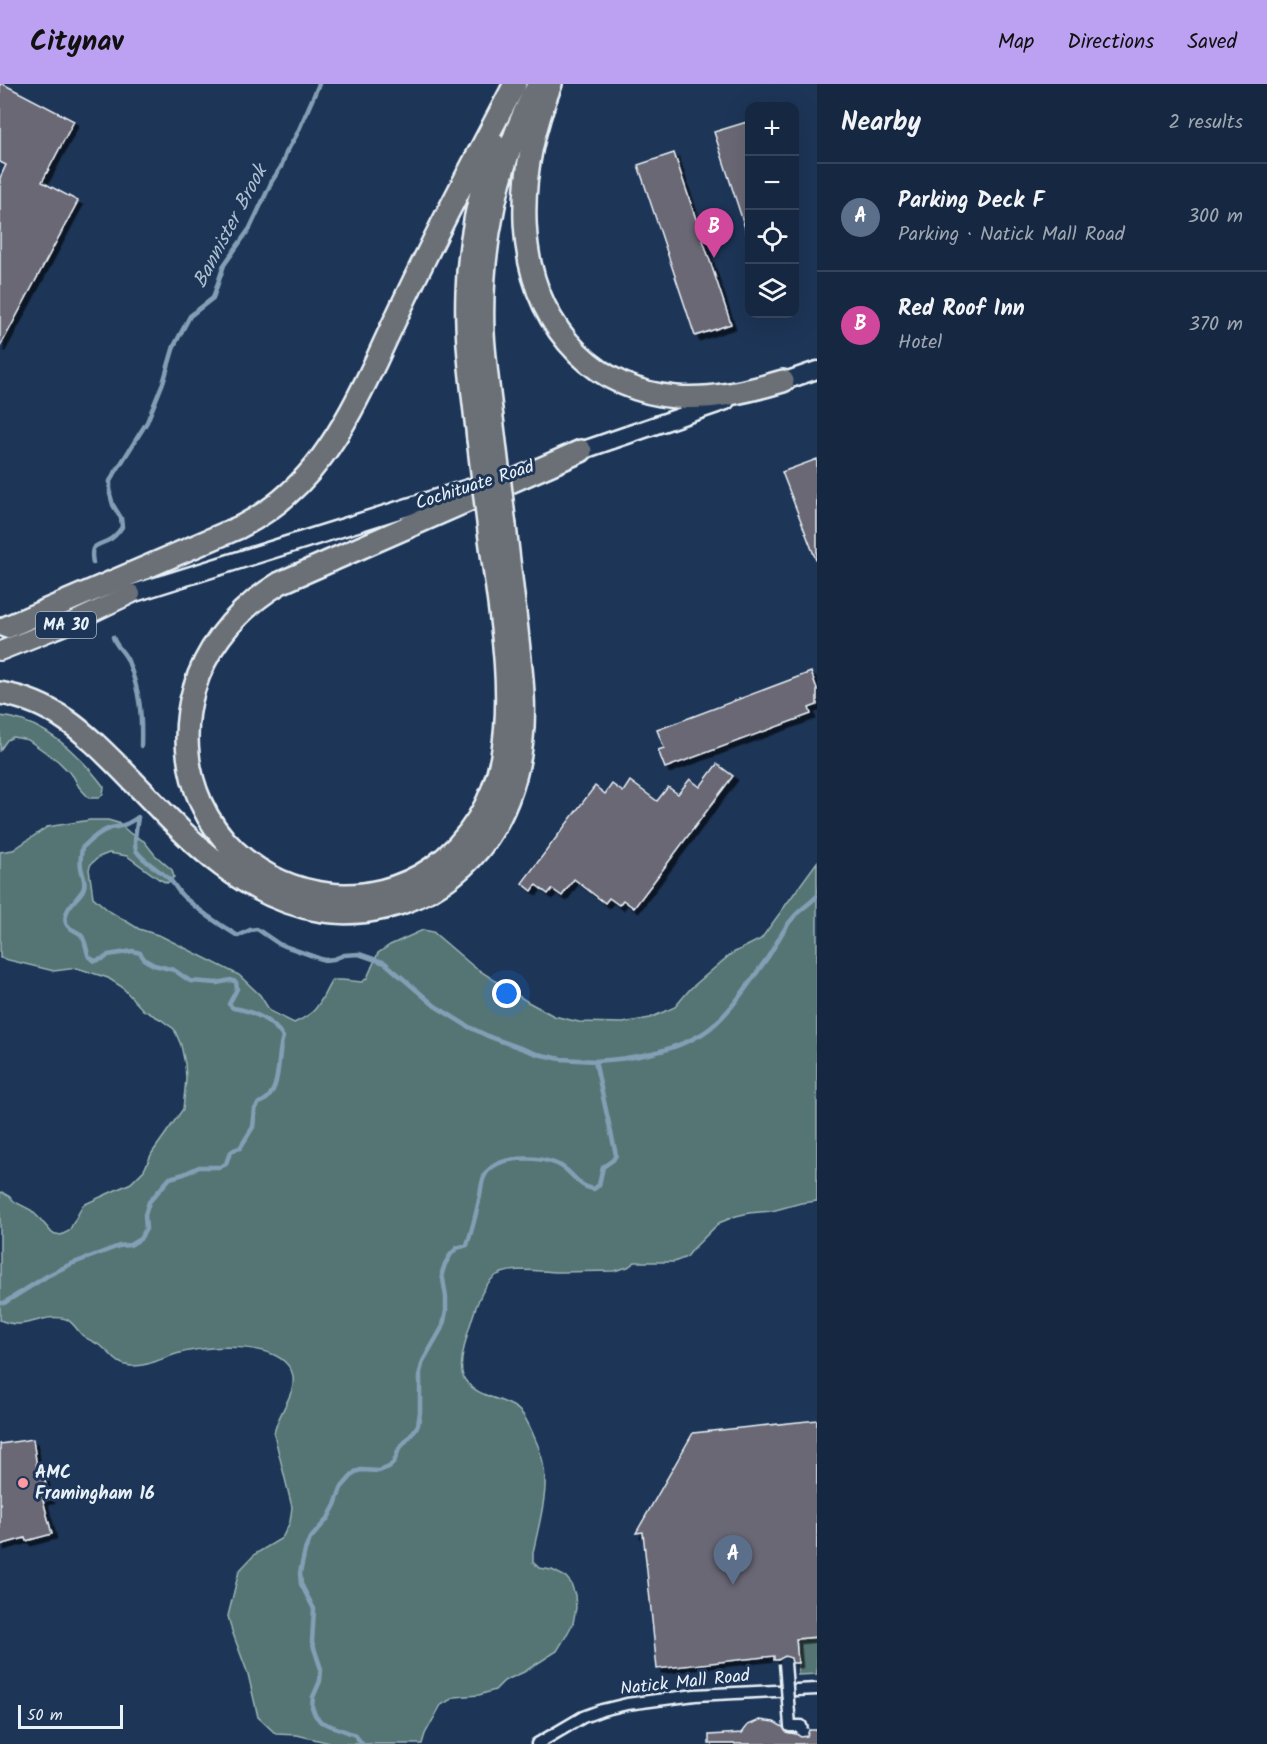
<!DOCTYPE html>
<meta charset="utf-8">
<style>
:root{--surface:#162841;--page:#23344c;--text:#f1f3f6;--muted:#9ea6b1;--line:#35445a;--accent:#bca0f2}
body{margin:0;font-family:Kalam,sans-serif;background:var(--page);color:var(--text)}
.controls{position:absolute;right:18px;top:18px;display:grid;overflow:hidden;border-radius:12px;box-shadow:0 6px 24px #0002}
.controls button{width:54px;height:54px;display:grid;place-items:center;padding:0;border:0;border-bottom:2px solid var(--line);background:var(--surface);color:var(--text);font:30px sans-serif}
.scale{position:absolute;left:18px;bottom:15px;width:105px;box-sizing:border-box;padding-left:6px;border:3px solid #e8f1f8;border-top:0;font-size:16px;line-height:21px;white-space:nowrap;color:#e8f1f8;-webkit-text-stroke:4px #1d3557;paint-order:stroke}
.you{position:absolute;left:507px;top:910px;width:21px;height:21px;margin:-15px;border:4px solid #fff;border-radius:50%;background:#1a73e8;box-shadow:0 0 0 9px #1a73e833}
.badge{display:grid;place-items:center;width:39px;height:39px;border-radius:50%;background:var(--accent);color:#fff;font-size:20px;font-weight:700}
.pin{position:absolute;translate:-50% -50px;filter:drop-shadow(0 2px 3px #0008)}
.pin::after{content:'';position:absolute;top:32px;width:21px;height:18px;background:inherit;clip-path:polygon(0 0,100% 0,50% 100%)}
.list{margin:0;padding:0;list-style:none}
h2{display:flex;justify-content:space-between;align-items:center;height:78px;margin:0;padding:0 24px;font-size:26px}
h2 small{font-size:20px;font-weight:400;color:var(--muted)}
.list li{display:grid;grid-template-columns:39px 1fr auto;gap:18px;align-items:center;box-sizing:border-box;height:108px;padding:0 24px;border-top:2px solid var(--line)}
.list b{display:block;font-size:22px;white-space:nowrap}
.list p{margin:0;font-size:20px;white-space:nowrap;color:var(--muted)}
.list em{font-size:20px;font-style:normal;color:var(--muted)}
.icon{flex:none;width:33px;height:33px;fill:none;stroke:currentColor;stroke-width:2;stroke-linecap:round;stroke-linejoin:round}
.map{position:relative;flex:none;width:817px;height:1660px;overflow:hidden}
header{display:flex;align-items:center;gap:36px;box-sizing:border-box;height:84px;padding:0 30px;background:var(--accent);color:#111}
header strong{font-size:28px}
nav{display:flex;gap:33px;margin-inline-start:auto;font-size:21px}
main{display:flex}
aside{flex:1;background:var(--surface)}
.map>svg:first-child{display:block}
</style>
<header>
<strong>Citynav</strong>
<nav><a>Map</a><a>Directions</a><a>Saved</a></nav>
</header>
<main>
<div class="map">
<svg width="817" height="1660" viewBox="0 0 817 1660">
<defs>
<filter id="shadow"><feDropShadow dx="4.5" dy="4.5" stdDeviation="0" flood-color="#0009"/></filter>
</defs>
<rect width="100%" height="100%" fill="#1d3557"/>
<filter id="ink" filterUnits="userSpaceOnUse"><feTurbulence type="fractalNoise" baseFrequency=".0167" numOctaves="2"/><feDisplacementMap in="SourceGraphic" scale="12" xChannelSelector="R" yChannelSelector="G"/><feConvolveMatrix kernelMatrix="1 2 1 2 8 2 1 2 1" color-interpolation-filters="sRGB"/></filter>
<g filter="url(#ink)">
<path fill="#547574" stroke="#9eb3b6" stroke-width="1.5" d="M0,632C44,636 79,670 104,703L103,710L99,714H89L79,703L73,692L58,677L28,656L13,653L7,656L0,666Z
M90,736H108L118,739L131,750L144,757L155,771L172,786L174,793L167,799L159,795L127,772L109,769L99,773L91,780L89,785L93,813L109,827L139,845L161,852L239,891L260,911L270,927L294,939C321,926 318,920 332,896H342L362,898L367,894L378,869L390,861L423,846L433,848L474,883L528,918L554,932L579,938L623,939L650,934L675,923L690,905L731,870L761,855L817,778V1117L801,1119L772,1127L749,1129L736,1132L719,1139L693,1165L687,1173L674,1178H635L628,1183L614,1187C594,1187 574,1188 555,1188C538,1187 506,1182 493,1194C480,1205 473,1232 468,1248C465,1260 457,1285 465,1296C477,1313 500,1313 516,1324C524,1329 529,1341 533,1350C555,1395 542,1424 533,1469V1478L539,1484L552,1486L566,1493L571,1499L575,1511L576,1524L573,1539L565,1554L557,1567L524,1588L504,1597L495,1606L479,1611L455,1613L441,1621L425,1650L422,1660H334L297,1651L276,1650L258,1633L248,1590L232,1547L228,1532L239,1487L255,1470L282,1454L290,1438L292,1423L274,1350C276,1330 301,1306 291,1286C276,1256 206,1262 180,1269C164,1273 148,1283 131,1282C116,1281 112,1270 102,1263C95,1258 88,1256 82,1251C77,1246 73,1238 66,1235C42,1228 26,1248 0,1236V1109L2,1108L10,1113L15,1118L31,1126L41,1136L52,1149L61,1151L69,1147L83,1121L131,1099L144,1086L152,1069L183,1025L186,995L185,980L181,961L174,945L160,935L143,926L122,903L108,894L77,884L54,887L0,874V768L13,766L47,743Z
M817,1553V1590L798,1591L796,1555Z"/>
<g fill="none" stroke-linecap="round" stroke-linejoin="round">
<path stroke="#839fb5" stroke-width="4.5" d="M93,479C90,462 93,463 107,457C114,454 118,449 122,443L121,434L113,421L110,410V397L147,338L164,296L174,262L190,232L213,214L224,181L250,144L272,97L281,83L286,69L297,50L319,0
M113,553C116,563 124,567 128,577C140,608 142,629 141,662
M138,733C137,742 133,757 136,766C140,775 159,786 167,793C175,799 177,808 185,814C201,828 220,841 238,852L250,846L257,845L279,860L324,876L334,875L344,871L359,870L385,879L435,922L469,943L490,953L537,970L561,975L595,977L616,1071L613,1076L603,1083L599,1101L594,1105C578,1103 573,1089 561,1082C542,1071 494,1070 484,1093C481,1099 481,1109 479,1116C476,1130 472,1146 467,1161L457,1164L451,1170L445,1180L442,1189L446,1213V1227L443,1242L423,1277L420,1288V1328L418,1341L412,1350L399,1365L394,1378L389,1383L379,1387L361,1386L355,1388L341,1404L335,1421L328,1434L310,1455L305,1466L300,1489L301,1500L314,1525L312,1558L321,1585L320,1597L313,1613L312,1623L315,1631L321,1638L355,1651L362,1660
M595,977C632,975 669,969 702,950C727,935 751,896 768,873C776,861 784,843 793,834C800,825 810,820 817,812
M0,1219H4L47,1192L71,1180L119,1162L130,1161L140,1155L146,1145L145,1131L149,1118L170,1094L184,1090L199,1083H220L226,1080C229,1070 230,1066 240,1064L253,1043L255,1025L259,1019C283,1012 276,972 283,953C274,937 251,926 233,924L229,920L237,905L236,898L231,896L217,899L190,897L174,886L154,881L145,876L140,869L133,867L108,871L105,874L95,877L89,873C86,867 86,856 81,851C77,846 68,846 66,839C62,826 77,816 83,806C87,798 82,791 81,783C80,777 81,770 82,764C89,757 100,747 111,744C123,742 128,740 138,733"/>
</g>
<path fill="#6a6774" stroke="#e8f1f8" stroke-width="1.5" filter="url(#shadow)" d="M0,0H3L74,37L42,98L78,117L0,263V94L6,81L0,78Z
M750,37V149L747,150L714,48Z
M674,69L731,240L695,252L638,81Z
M817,375V476H816L782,388Z
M811,588L817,605V621L809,624L811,630L665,684L658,666L664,664L657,646Z
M717,680L733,692L634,824L623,816L619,821L609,814L605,819L574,795L562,812L552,805L548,810L536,801L532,807L522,799L595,702L605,710L612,700L623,708L630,697L657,717L668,703L678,710L690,695L700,703Z
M817,1336V1553L796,1555L798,1579H792L791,1574L785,1572L778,1576H774V1572L657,1585L643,1448L636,1449L693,1349Z
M33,1355L37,1384L41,1383L50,1415L43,1416L52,1450L26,1457L25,1454L0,1461V1360Z
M760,1636L774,1638L783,1643L786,1648L796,1650L801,1653L807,1652L809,1646H817V1660H709V1651L742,1649L748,1641Z"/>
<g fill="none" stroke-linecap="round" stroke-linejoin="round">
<defs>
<path id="street" d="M537,1660L583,1633L602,1626L627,1620L695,1611L817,1605"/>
<path id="secondary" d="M773,301L817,286
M569,371L726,317
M131,510L494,396"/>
<path id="primary" d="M0,567L66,541L131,510"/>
<path id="highway" d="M551,0C517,86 507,198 578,269C604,295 639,310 676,313C712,316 749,307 783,297
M494,350C490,316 485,282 483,249C480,164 497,75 539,0
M478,355C473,307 465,258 467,209C468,157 480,108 494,60
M489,447C498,518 515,601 502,672C494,717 469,758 432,784C402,805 364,814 328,810C293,806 261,791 235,767C176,711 172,617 220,553C236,531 257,513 280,499L581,367
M7,543L240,443C311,407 343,346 376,277C392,242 409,206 427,170C455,113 485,57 515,0
M0,609C54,618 84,648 121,685C179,744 235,813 322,827C364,833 408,822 443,798C505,756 527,682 523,610C522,589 519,567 517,546C513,512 509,477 505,442"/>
</defs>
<use href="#street" stroke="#e8f1f8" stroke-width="15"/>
<use href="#secondary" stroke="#e8f1f8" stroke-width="21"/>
<use href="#primary" stroke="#e8f1f8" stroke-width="22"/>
<use href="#highway" stroke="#e8f1f8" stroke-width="26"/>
<use href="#street" stroke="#1d3557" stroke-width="10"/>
<use href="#secondary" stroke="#1d3557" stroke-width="16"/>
<use href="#primary" stroke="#6b6f75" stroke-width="18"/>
<use href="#highway" stroke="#6b6f75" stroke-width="21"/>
<defs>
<path id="street-bridge" d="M785,1579L790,1642H801L802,1646"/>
<path id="highway-bridge" d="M494,350L505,442
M478,355L489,447"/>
</defs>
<use href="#street-bridge" stroke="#e8f1f8" stroke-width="15" stroke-linecap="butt"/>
<use href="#highway-bridge" stroke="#e8f1f8" stroke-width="26" stroke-linecap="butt"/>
<use href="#street-bridge" stroke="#1d3557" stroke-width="10"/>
<use href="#highway-bridge" stroke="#6b6f75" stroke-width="21"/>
</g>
</g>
<circle fill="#ff9aa2" stroke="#1d3557" stroke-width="2" cx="23" cy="1399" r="6"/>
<g text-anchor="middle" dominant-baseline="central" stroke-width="6" stroke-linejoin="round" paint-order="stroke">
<rect fill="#1d3557" stroke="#abb9c8" stroke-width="1.5" x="36" y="528" width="60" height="26" rx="4.5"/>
<g font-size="16" font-weight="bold" fill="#e8f1f8">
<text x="66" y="541">MA 30</text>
</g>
<g font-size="18" fill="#e8f1f8" stroke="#1d3557">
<text transform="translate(475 402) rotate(-18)">Cochituate Road</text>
<text transform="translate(685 1599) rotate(-6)">Natick Mall Road</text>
</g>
<g font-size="18" font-weight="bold" fill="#e8f1f8" stroke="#1d3557" text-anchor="start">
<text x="35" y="1389">AMC<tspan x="35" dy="21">Framingham 16</tspan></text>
</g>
<g font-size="20" font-style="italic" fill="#adc1d1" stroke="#1d3557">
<text transform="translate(231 143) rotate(-62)">Bannister Brook</text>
</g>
</g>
</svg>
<div class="controls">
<button>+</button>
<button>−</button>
<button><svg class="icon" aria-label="locate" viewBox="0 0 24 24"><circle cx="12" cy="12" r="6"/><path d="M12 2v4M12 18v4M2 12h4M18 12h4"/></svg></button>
<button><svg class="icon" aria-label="layers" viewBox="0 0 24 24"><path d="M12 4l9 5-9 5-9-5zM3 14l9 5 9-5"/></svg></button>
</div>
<div class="scale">50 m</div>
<div class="you"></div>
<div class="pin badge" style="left:733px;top:1501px;background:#5c6f8a">A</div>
<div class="pin badge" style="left:714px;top:174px;background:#d1479c">B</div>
</div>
<aside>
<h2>Nearby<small>2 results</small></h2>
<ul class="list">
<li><span class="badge" style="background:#5c6f8a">A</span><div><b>Parking Deck F</b><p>Parking · Natick Mall Road</p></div><em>300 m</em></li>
<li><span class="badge" style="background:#d1479c">B</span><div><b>Red Roof Inn</b><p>Hotel</p></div><em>370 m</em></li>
</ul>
</aside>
</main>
